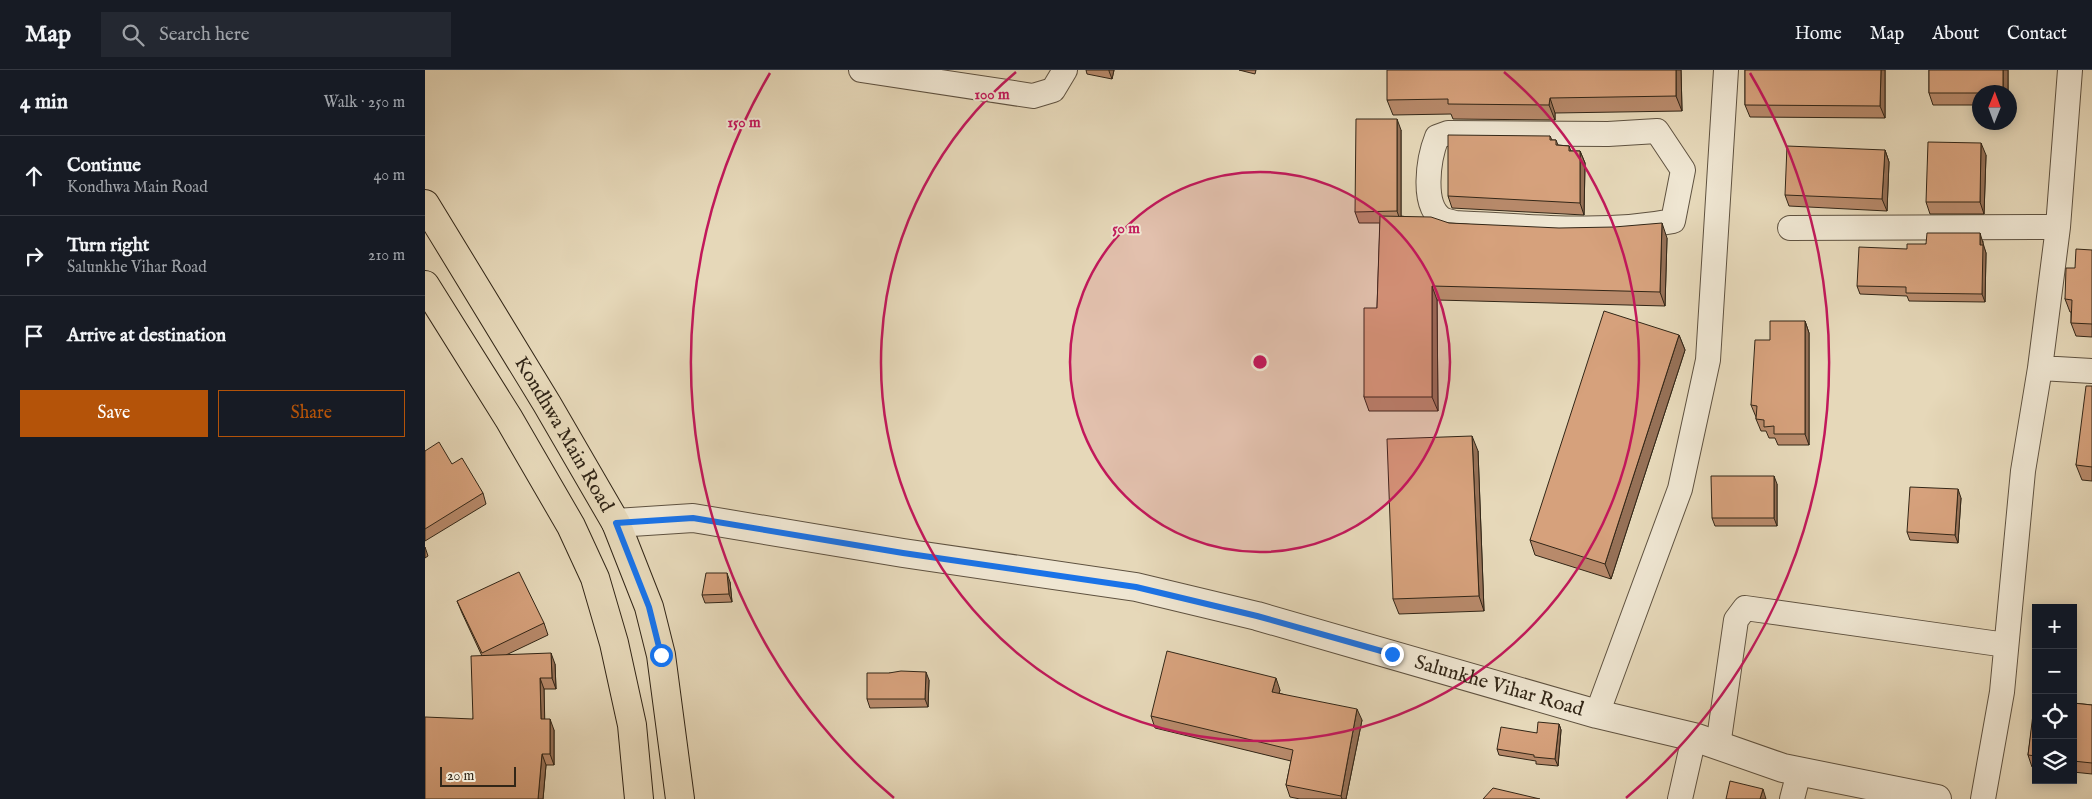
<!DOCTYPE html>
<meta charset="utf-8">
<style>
:root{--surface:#171b24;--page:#242831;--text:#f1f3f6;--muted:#9ea1a6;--line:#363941;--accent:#b45309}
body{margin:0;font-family:"IM FELL English",serif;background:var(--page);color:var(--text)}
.controls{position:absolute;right:15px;bottom:15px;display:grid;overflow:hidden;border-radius:0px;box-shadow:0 2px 12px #0003}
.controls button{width:45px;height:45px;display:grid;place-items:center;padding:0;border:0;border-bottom:1px solid var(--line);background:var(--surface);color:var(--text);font:25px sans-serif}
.compass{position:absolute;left:1547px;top:15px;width:45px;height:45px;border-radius:50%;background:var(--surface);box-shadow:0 2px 12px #0003;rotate:1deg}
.scale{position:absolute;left:15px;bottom:12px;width:76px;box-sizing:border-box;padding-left:5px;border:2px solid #322617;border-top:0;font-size:14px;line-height:18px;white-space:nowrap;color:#322617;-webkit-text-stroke:4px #efe6d2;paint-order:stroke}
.stop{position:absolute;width:15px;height:15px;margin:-11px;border:4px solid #1a73e8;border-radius:50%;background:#fff}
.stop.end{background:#1a73e8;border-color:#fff;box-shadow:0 1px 5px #0008}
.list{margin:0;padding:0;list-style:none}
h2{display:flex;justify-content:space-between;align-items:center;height:65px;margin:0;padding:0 20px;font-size:21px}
h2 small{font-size:16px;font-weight:400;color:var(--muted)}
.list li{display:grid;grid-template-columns:32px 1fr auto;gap:15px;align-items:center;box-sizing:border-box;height:80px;padding:0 20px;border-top:1px solid var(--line)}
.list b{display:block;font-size:19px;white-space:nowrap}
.list p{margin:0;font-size:16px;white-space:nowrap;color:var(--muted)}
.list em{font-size:16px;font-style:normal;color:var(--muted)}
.actions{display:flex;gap:10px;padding:15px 20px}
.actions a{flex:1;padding:11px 0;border:1px solid var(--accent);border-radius:0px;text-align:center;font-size:18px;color:var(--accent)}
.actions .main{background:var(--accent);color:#fff}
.icon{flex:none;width:28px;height:28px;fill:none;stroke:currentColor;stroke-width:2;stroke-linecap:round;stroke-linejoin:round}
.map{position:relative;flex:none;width:1667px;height:729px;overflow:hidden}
header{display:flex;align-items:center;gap:30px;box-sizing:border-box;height:70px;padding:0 25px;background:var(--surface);border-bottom:1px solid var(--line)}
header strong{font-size:24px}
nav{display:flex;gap:28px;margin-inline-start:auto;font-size:18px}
.search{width:350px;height:45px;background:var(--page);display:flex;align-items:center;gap:12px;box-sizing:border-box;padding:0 18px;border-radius:0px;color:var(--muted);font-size:19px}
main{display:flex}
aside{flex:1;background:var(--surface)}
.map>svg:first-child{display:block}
</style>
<header>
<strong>Map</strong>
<div class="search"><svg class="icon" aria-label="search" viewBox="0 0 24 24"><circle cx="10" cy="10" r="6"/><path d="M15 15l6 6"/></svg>Search here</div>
<nav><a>Home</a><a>Map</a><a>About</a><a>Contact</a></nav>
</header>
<main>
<aside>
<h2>4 min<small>Walk · 250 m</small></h2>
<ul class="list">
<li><svg class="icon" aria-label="ahead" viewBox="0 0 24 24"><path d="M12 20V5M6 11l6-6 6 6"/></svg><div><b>Continue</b><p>Kondhwa Main Road</p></div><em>40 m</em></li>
<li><svg class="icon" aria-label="right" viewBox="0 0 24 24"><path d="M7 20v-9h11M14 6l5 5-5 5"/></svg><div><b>Turn right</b><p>Salunkhe Vihar Road</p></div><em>210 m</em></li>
<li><svg class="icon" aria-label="arrive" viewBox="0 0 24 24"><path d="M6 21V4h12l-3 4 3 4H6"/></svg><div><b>Arrive at destination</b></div></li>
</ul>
<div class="actions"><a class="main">Save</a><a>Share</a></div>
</aside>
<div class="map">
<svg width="1667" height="729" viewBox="0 0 1667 729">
<rect width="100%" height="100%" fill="#e6d8b9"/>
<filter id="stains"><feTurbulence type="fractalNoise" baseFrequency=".004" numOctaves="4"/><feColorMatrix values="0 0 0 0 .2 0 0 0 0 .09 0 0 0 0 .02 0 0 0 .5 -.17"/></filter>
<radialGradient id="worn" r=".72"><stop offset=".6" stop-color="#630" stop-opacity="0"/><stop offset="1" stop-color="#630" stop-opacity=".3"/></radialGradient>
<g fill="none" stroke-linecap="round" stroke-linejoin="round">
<defs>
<path id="minor" d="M436,0L608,26L628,20L640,0
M1232,61L1258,100L1248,151C1177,165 1102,156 1030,153C1027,152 1022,151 1019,150C995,137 1004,87 1012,67L1023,63L1183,64Z
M1633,157L1645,0
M1365,158L1633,157L1615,298
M1172,644L1255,419L1283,290L1301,0
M1293,676L1311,550L1320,538L1581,575
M1255,729L1269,667
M1367,729L1374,702
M1558,729L1577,622L1598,401L1615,298L1667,301"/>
<g id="tertiary">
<path id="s1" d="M191,453L268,448L478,483L711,517L832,546L1172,644L1269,667L1358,698L1512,729"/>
</g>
<g id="primary">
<path id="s2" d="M0,134L122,334L191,453L224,537L236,585L255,729"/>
<path d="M0,215L84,349L146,456L170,508L189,573L207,655L214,729"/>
</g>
</defs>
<use href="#minor" stroke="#5f5240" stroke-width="26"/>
<use href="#tertiary" stroke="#5f5240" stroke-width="30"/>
<use href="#primary" stroke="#322617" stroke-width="30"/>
<use href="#minor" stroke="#efe6d2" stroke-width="24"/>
<use href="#tertiary" stroke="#efe6d2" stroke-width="28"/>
<use href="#primary" stroke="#e6d8b9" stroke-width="28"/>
</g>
<path fill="#b88a6b" stroke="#322617" d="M661,0H689L687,9L662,4Z
M814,0H831L830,4Z
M1256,0L1257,41L1130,43V50L1028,49L1026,44L968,45L962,30Z
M1320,0H1460V48L1325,47L1320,35Z
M1504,0H1583V22H1554V35H1508L1504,23Z
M976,60V146L1024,153L1242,168L1240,236L1012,230L1013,341H944L939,327L952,238L955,153H934L930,142Z
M1125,66L1127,70H1131L1133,75L1144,76L1146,81H1155L1160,93L1159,145L1027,138L1023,126Z
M1460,80L1464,92L1462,141L1364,136L1360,125Z
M1561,85L1559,144H1505L1501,132Z
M1558,171V175L1561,183L1560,232L1484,231L1482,226L1435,224L1432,216L1482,179L1501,174Z
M1667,180V267L1651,266L1646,253V242H1645L1640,229L1650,198Z
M1380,251L1384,263V375H1353L1350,368H1344L1341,361H1336L1331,349V347L1326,335L1345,270Z
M1254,265L1260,280L1186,509L1110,485L1105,470Z
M1667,316V411L1657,410L1651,395Z
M0,381L27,394L58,423L61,434L0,471Z
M1053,381L1059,541L974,544L968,529Z
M1352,414V456H1290L1287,448Z
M1536,428L1533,473L1485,470L1482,462Z
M0,477L3,486L0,488Z
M305,512L307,532L280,533L277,525Z
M32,531L119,553L123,565L81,585L130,594L131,619H119V649L129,660V695H121L118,729H0L48,649L57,586L37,543Z
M464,603L504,610L503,637L445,638L442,629Z
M855,620L854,623L937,650L921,729H875L865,727L861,715L866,691L730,658L726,646Z
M1611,628V697H1607L1603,685Z
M1648,633L1667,635V704L1648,702Z
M1134,654L1136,660L1133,696L1111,694V691L1074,685L1072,679Z"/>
<path fill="#967157" stroke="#322617" d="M684,0H689L687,9L684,1Z
M1251,0H1256L1257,41L1251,26Z
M1456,0H1460V48L1455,36Z
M1578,0H1583V22H1578Z
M1125,28L1130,43V50L1124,35Z
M972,49L976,60V153L972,141Z
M1556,73L1561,85L1559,144L1555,132Z
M1460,80L1464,92L1462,141L1457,129Z
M1155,81L1160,93L1159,145L1155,133Z
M1237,153L1242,168L1240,236L1235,222Z
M1555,163L1561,183L1560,232L1557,224L1555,175Z
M1007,216L1012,230L1013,341L1007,327Z
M1380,251L1384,263V375L1380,364Z
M1254,265L1260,280L1186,509L1180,494Z
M1047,366L1053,381L1059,541L1054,526Z
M1349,406L1352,414V456L1349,448Z
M1533,419L1536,428L1533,473L1530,465Z
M302,503L305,512L307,532L304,524Z
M126,583L130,594L131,619L127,608Z
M501,602L504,610L503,637L500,629Z
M115,608L119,619L120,660L116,649Z
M851,608L855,620L851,634L847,622Z
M932,639L937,650L921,729H917L916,726Z
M125,649L129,660V695L125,684Z
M1134,654L1136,660L1133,696L1130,689Z
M117,684L121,695L118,729H113Z
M1338,719L1341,729H1335Z"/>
<path fill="#d6a17c" stroke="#322617" d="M962,0H1251V26L1125,28L1124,35L1023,34V29L962,30Z
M1320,0H1456L1455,36L1320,35Z
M1504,0H1578V22H1554V23H1504Z
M931,49H972V141L930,142Z
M1023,65L1125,66V70H1131V75L1144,76V81H1155V133L1023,126Z
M1503,72L1556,73L1555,132H1501Z
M1362,76L1460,80L1457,129L1360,125Z
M955,146L1006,147L1024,153L1134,158L1189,157L1237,153L1235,222L1007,216V327H939V238H952Z
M1502,163H1555V175H1558L1557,224L1481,223V217L1432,216L1434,177L1482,179V174H1501Z
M1651,179L1667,180V254L1646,253L1647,230L1640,229L1641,198H1650Z
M1179,241L1254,265L1180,494L1105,470Z
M1345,251H1380V364H1349V356L1339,357V350L1331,349L1332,336L1326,335L1330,270H1345Z
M1661,316H1667V397L1651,395Z
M1047,366L1054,526L968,529L962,369Z
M14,372L27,394L37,388L58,423L0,459V381Z
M1286,406H1349V448H1287Z
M1485,417L1533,419L1530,465L1482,462Z
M94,502L119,553L57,583L32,531Z
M281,503H302L304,524L277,525Z
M742,581L851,608L847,622L932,639L916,726L861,715L868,680L726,646Z
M126,583L127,608H115L116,649H125V684H117L113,729H0V647L48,649L46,586Z
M476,601L501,602L500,629H442V603H464Z
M1610,628H1611V686L1603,685Z
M1648,633L1667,635V693L1648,691Z
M1113,652L1134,654L1130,689L1109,687V685L1072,679L1076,657L1112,663Z
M1305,711L1338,719L1335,729H1301Z
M1068,718L1115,729H1058Z"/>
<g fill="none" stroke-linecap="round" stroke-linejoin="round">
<path stroke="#1a73e8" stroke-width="6" d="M236,585L224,537L191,453L268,448L478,483L711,517L832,546L967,584"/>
</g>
<circle cx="835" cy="292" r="190" fill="#c2185b" fill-opacity=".12"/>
<g fill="none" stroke="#c2185b" stroke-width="2.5">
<circle cx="835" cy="292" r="190"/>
<path d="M1079 2A379 379 0 1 1 591 2"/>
<path d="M469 728A569 569 0 0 1 345 3M1325 3A569 569 0 0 1 1201 728"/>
</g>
<g text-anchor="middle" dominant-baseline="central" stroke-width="4" stroke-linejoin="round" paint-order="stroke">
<g font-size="20" fill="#322617" stroke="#efe6d2">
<text stroke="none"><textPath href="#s2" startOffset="269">Kondhwa Main Road</textPath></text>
<text stroke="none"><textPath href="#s1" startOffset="902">Salunkhe Vihar Road</textPath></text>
</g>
</g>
<circle cx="835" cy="292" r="8" fill="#c2185b" stroke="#efe6d2" stroke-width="2.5"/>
<g font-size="15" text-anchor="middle" font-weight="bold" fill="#c2185b" stroke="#efe6d2" stroke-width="4" stroke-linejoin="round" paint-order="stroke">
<text x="567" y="29">100 m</text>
<text x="319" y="57">150 m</text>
<text x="701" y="163">50 m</text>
</g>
<rect width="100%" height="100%" filter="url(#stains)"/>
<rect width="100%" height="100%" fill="url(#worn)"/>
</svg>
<div class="controls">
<button>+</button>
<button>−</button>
<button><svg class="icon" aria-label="locate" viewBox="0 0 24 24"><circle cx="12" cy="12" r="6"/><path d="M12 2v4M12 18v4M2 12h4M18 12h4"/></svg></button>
<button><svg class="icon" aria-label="layers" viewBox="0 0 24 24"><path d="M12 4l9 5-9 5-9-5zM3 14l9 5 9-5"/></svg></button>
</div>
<svg class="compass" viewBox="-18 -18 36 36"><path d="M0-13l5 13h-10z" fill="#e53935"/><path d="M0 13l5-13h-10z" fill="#9ea1a6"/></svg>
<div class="scale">20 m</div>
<div class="stop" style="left:236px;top:585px"></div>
<div class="stop end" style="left:967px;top:584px"></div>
</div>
</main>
